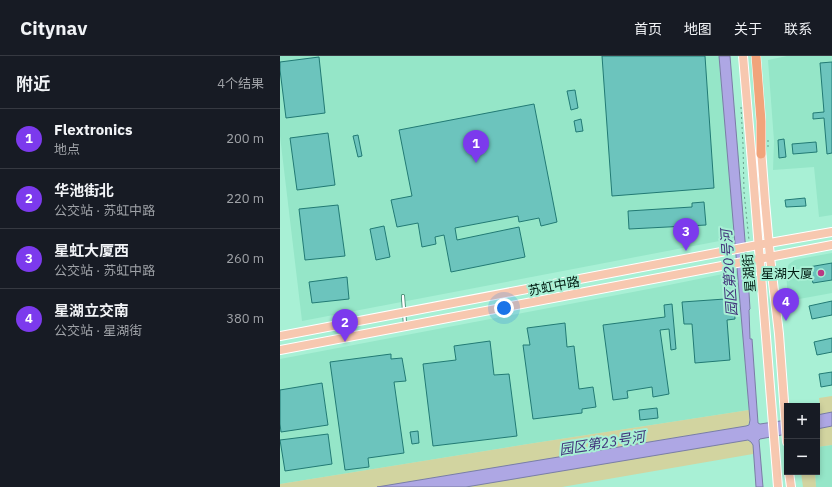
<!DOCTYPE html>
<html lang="zh">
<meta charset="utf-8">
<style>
:root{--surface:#171b24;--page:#20242c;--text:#f1f3f6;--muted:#9ea1a6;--line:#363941;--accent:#7c3aed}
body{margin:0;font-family:"IBM Plex Sans","Noto Sans SC",sans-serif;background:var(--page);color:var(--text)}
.controls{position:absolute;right:12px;bottom:12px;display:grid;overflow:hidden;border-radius:0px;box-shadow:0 2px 6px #0003}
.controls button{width:36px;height:36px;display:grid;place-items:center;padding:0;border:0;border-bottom:1px solid var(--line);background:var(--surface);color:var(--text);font:20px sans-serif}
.you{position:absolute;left:224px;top:252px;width:14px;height:14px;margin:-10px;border:3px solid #fff;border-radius:50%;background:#1a73e8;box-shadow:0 0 0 6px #1a73e833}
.badge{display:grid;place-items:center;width:26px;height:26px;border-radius:50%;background:var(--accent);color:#fff;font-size:13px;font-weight:700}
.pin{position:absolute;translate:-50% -33px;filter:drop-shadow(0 1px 2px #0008)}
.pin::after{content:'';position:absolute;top:21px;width:14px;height:12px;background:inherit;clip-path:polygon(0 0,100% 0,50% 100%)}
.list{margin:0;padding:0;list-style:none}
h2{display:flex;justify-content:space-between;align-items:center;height:52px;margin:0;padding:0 16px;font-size:17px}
h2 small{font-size:13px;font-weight:400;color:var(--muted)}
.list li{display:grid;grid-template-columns:26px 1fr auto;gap:12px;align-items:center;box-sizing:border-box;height:60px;padding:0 16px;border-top:1px solid var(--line)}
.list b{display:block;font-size:15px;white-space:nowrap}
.list p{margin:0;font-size:13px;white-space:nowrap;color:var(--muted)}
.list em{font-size:13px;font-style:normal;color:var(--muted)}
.map{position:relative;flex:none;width:552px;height:431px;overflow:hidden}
header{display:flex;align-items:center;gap:24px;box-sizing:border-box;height:56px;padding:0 20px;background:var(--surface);border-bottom:1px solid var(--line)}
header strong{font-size:19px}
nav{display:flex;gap:22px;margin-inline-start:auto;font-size:14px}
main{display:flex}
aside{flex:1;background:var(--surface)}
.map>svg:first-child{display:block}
</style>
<header>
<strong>Citynav</strong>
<nav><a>首页</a><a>地图</a><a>关于</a><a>联系</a></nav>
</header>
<main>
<aside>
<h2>附近<small>4个结果</small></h2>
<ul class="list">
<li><span class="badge">1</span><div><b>Flextronics</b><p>地点</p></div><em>200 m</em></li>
<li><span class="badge">2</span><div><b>华池街北</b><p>公交站 · 苏虹中路</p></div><em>220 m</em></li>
<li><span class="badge">3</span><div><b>星虹大厦西</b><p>公交站 · 苏虹中路</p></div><em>260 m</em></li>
<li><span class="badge">4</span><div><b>星湖立交南</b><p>公交站 · 星湖街</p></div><em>380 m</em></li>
</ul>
</aside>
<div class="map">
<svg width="552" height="431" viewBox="0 0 552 431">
<rect width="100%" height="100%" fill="#a8f0d5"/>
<path fill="#95e6c8" d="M0,0H439L455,182L22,265L0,80Z
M507,0H552V159L539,161L534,111L493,114L494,85L488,4Z
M552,197V237L508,245L506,214L509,208L515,204L519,203Z
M458,215L469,354L248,388L0,428V303L379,231Z
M552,389V431H536L535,416H537V391Z"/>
<path fill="#d2d4a0" d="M552,340V356L537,359V351L540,350L539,342Z
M469,354C469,359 472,367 466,370L97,431H0V428L248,388Z
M552,370V389L537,391V373Z
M466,384L471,386L473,389V398L282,431H186Z
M521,416H535L536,431H523Z"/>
<path fill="#aea7e4" stroke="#7a7da5" d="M439,0H450L468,221L470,253L469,254L470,283H472L478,367L480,368L507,364V378L480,383L479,384L483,431H476L473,389L471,386L468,384L186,431H97L466,370L469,369L470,364Z
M552,356V370L537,373V359Z"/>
<path fill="#6cc4bd" stroke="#227a74" d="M322,0H425L434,132L332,140Z
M39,1L45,57L6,62L0,14V6Z
M552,6V97L547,98L544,62L533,63V57L544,56L540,7Z
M295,34L298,52L291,54L287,35Z
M254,48L277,166L261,170L259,162L239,166L238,160L175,172L177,184L239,171L245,201L171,216L164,179L155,181L156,188L142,191L138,167L117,171L111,144L132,140L119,74Z
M301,63L303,75L296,76L294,65Z
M48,77L55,129L17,134L10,82Z
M78,79L82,100L78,101L73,80Z
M504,83L506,101L499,102L498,84Z
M536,86L537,96L513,98L512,88Z
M525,142L526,150L506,151L505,144Z
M424,146L426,169L349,173L348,155L412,151V147Z
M58,149L65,200L25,204L19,153Z
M104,170L110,201L96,204L90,173Z
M552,207V224L533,227L529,211Z
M67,221L69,243L32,247L29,226Z
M445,243V246L454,245L455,263L447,264L450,304L415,307L412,268H404L402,246Z
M552,245V259L532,263L529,250Z
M392,248L396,293L391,294L389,273L380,274L389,338L373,341L372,331L347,335L348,342L333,344L323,269L385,261L384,249Z
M285,267L287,291L294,290L299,333L313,331L316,351L302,353V357L253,363L243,289H250L247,272Z
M552,282V296L537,299L534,286Z
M210,285L214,319L229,318L237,380L153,390L143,308L176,304L174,290Z
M111,298V303L122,302L126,325L114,326L124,397L88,402L89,411L65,414L50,306Z
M552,316V329L541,331L539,318Z
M42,327L48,369L1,376L0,368V334Z
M377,352L378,362L360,364L359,354Z
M138,375L139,387L132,388L130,376Z
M48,378L52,408L5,415L0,384Z"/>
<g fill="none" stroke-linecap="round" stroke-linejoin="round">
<defs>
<path id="lane" d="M123,240L125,269"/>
<path id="primary" d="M473,118L498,431
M485,146L490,201L499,278L507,386
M0,280L478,189L552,176
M0,294L552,189
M509,416L511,431"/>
</defs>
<use href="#lane" stroke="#347b64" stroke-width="4"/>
<use href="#primary" stroke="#fff" stroke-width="10"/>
<path stroke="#679d89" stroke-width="1" stroke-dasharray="2 3" stroke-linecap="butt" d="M461,51L463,88L464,136L469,184
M488,91V83"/>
<use href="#lane" stroke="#fff" stroke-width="2.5"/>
<use href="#primary" stroke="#f7c8b0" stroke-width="8"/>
<defs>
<path id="primary-bridge" d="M463,0L473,118
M481,93L485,146"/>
<path id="highway-bridge" d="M476,0L481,65V98"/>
</defs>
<use href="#primary-bridge" stroke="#fff" stroke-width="10" stroke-linecap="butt"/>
<use href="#highway-bridge" stroke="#fff" stroke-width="10" stroke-linecap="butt"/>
<use href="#primary-bridge" stroke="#f7c8b0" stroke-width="8"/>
<use href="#highway-bridge" stroke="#f1a47b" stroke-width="9"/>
</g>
<circle fill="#ba3984" stroke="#a8f0d5" stroke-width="1.5" cx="541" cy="217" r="4"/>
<g text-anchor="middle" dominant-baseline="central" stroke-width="4" stroke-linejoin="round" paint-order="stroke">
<g font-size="13" fill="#001a11" stroke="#a8f0d5">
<text transform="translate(469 217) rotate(-95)">星湖街</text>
<text transform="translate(274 230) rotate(-11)">苏虹中路</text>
</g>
<g font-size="13" fill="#001a11" stroke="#a8f0d5" text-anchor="end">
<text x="533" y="217">星湖大厦</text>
</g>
<g font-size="14" font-style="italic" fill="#42347b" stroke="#a8f0d5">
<text transform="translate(449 217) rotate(-94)">园区第20号河</text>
<text transform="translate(322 387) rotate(-9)">园区第23号河</text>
</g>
</g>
</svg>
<div class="controls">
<button>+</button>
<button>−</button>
</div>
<div class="you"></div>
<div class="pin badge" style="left:196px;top:107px">1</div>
<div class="pin badge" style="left:65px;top:286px">2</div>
<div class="pin badge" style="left:406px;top:195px">3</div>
<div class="pin badge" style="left:506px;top:265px">4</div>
</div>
</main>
